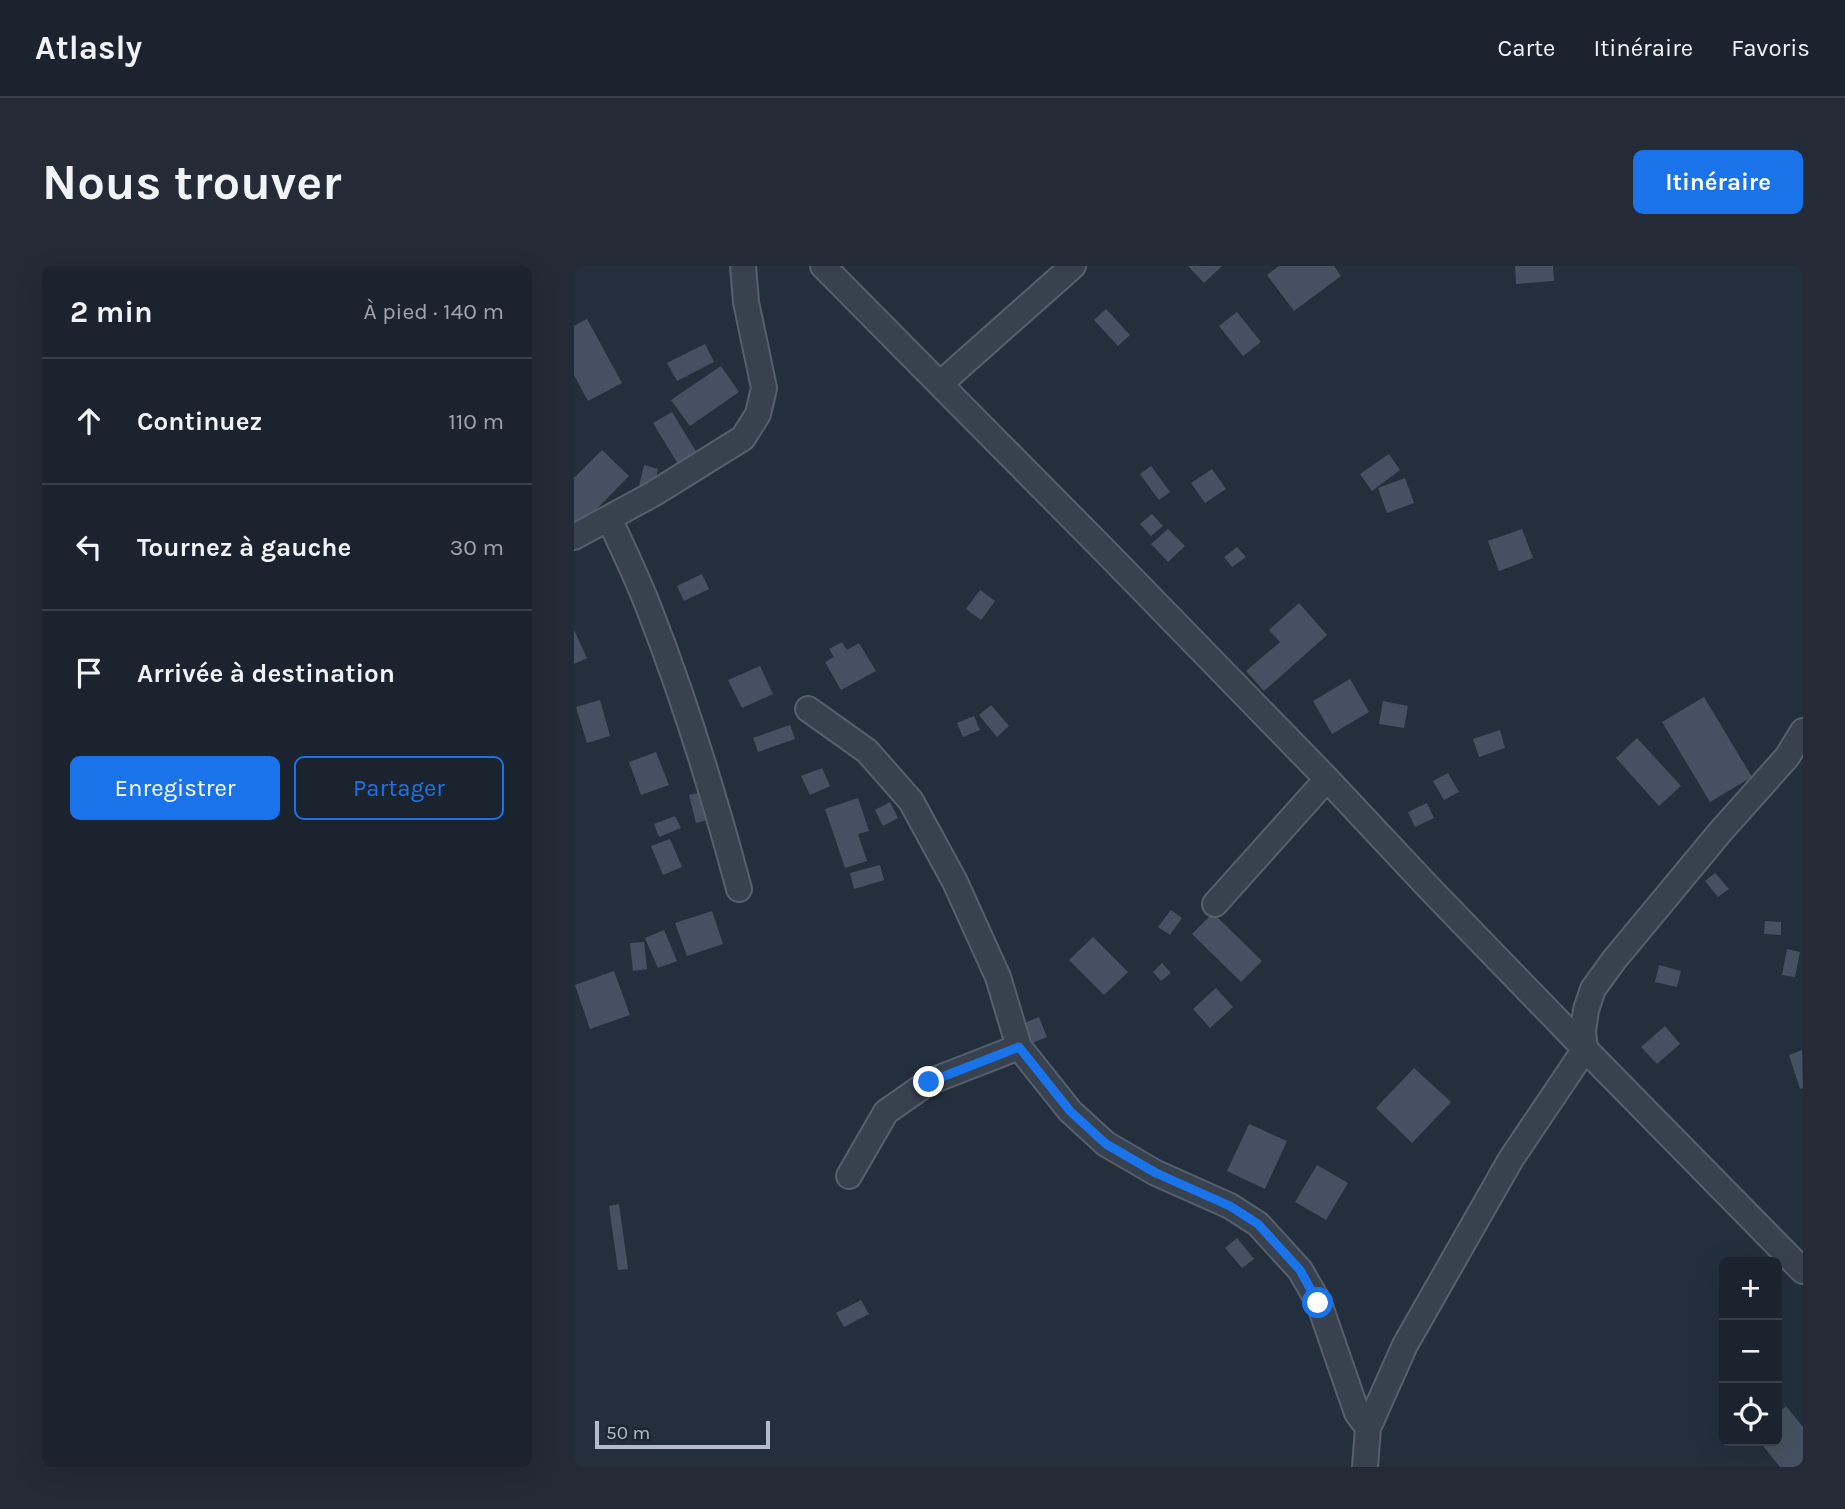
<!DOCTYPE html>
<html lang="fr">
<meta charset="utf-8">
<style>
:root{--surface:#1b232e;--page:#242b36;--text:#f1f3f6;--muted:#a0a4aa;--line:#39404a;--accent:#1a73e8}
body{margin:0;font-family:Karla,sans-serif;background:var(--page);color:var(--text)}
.controls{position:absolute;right:21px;bottom:21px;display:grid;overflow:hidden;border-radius:10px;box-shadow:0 7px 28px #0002}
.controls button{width:63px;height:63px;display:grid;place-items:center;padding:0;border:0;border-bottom:2px solid var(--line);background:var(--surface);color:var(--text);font:35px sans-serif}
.scale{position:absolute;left:21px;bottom:18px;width:175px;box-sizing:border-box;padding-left:7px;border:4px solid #b4bcc9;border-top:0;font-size:19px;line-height:24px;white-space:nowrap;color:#b4bcc9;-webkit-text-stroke:5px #1d2633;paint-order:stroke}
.stop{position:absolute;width:21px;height:21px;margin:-16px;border:5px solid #1a73e8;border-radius:50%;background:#fff}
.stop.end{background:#1a73e8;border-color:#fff;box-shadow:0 2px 7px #0008}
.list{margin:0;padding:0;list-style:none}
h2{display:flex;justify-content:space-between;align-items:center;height:91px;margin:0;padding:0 28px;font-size:30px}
h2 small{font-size:23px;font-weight:400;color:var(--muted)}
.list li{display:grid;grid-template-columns:46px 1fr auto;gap:21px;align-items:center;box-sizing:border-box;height:126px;padding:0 28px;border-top:2px solid var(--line)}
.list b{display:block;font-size:26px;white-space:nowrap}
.list em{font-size:23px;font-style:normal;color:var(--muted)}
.actions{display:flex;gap:14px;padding:21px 28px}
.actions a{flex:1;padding:16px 0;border:2px solid var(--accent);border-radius:10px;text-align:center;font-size:24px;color:var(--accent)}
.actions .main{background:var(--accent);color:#fff}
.icon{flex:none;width:38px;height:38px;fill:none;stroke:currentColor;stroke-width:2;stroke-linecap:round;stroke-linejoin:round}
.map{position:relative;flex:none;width:1229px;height:1201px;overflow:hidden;border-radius:10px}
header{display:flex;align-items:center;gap:42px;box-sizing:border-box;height:98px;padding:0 35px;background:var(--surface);border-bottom:2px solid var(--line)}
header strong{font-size:33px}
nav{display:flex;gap:38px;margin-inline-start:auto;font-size:24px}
.intro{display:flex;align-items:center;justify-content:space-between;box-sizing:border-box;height:168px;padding:0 42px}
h1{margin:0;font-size:49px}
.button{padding:18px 32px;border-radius:10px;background:var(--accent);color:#fff;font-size:24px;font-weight:700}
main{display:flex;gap:42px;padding:0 42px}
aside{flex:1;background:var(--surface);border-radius:10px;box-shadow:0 7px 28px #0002}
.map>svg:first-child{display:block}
</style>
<header>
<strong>Atlasly</strong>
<nav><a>Carte</a><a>Itinéraire</a><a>Favoris</a></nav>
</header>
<div class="intro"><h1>Nous trouver</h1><a class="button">Itinéraire</a></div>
<main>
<aside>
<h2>2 min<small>À pied · 140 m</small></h2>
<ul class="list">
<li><svg class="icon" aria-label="ahead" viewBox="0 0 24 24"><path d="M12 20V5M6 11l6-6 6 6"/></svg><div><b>Continuez</b></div><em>110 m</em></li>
<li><svg class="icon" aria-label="left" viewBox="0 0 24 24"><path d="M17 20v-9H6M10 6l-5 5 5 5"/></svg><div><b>Tournez à gauche</b></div><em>30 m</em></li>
<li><svg class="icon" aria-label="arrive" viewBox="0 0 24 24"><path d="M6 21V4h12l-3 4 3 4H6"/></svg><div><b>Arrivée à destination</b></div></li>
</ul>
<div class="actions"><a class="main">Enregistrer</a><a>Partager</a></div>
</aside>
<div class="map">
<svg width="1229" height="1201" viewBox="0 0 1229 1201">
<rect width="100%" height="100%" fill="#242f3e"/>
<path fill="#455162" d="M614,0H648L630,17Z
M705,0H760L767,10L720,45L693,9Z
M941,0H979L980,15L942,18Z
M532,43L556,69L544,80L520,54Z
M663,46L687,76L669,90L645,60Z
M13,53L48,117L14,135L0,109V60Z
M131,78L140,96L103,115L93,97Z
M147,100L165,126L116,160L97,134Z
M98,146L123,187L104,198L79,157Z
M28,184L55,210L3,263L0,260V212Z
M815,188L826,204L798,225L786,208Z
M70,199L84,203L79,223L65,220Z
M577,200L596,226L585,234L566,208Z
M638,203L652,223L631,237L617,217Z
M831,212L840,237L813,247L804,222Z
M578,248L589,260L577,270L566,258Z
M594,263L611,280L594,296L577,278Z
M948,263L959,292L925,305L914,275Z
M663,281L672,291L658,301L650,291Z
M128,308L135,323L110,335L103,320Z
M406,324L421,335L407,354L392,343Z
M725,337L753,369L690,425L672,405L706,376L695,364Z
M0,364L13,392L0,398Z
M268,376L273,384L285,377L302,405L267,424L251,396L260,391L255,383Z
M186,400L199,428L168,442L154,414Z
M776,413L795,446L758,468L739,435Z
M1130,431L1178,511L1136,536L1088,456Z
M26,434L36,470L13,477L2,441Z
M809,435L834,440L830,462L805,458Z
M417,439L435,460L423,471L405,449Z
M400,450L406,464L389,471L383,457Z
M216,459L221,473L184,486L179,472Z
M926,464L931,482L905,491L899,473Z
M1063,472L1107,520L1085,540L1042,492Z
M82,486L95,519L67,529L55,496Z
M248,502L256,520L236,529L227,510Z
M874,507L885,526L870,534L859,515Z
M131,525L138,553L122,557L115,529Z
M284,532L295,565L284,568L293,595L271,602L251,543Z
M316,536L324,552L309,560L301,544Z
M853,537L860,552L841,561L834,546Z
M101,550L107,562L85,571L80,558Z
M96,573L108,601L89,609L77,580Z
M306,599L310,614L280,623L276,607Z
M1141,607L1155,623L1144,631L1131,615Z
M597,644L608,652L596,669L584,661Z
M138,645L149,678L113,690L101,657Z
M639,647L688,695L667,716L618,668Z
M1191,655L1207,656V669L1190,668Z
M90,664L103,695L84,702L71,672Z
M519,671L554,706L530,729L495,694Z
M70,676L73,703L59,705L56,677Z
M1213,683L1226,686L1221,711L1208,709Z
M588,697L597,707L587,715L579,706Z
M1085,699L1107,705L1103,721L1081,716Z
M40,705L56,749L16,763L1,719Z
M642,722L659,741L636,762L619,743Z
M465,751L473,771L456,778L448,758Z
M1091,760L1106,778L1083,798L1067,781Z
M1228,784L1229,822L1226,823L1215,789Z
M840,802L877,836L838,877L802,842Z
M675,858L713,875L691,923L653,905Z
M743,899L774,917L752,954L721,936Z
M45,938L54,1003L44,1004L35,940Z
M663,972L680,993L668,1002L651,982Z
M287,1034L295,1048L270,1061L262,1047Z
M1212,1140L1229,1161V1201H1206L1185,1175H1203V1148Z"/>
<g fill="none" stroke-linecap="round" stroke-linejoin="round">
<defs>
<path id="street" d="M249,0L535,289L753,513L858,625L1011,783L1229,1005
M366,118L499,0
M35,252C49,283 64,313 76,345C111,435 140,529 165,623
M0,271L79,228L169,172L184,148L190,122L172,36L169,0
M234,443L293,485L337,535L381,616L424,711L445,781L496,845L532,878L582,907L656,940L684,958L726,1004L745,1037L783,1147L794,1162
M641,638L753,513
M275,910L312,846L355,816L445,781
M791,1201L794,1162L831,1079L937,893L1011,783L1009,765L1012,744L1019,723L1040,694L1147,565L1213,491L1229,465"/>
</defs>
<use href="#street" stroke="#565f6c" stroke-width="28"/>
<use href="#street" stroke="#38414e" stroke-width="24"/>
</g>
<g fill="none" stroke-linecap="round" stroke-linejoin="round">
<path stroke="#1a73e8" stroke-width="9" d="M355,816L445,781L496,845L532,878L582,907L656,940L684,958L726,1004L744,1037"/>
</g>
</svg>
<div class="controls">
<button>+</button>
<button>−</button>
<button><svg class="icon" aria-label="locate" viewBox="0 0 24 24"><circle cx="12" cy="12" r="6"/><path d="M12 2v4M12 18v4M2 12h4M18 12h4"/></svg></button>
</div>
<div class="scale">50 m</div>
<div class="stop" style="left:744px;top:1037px"></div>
<div class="stop end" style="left:355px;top:816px"></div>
</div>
</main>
